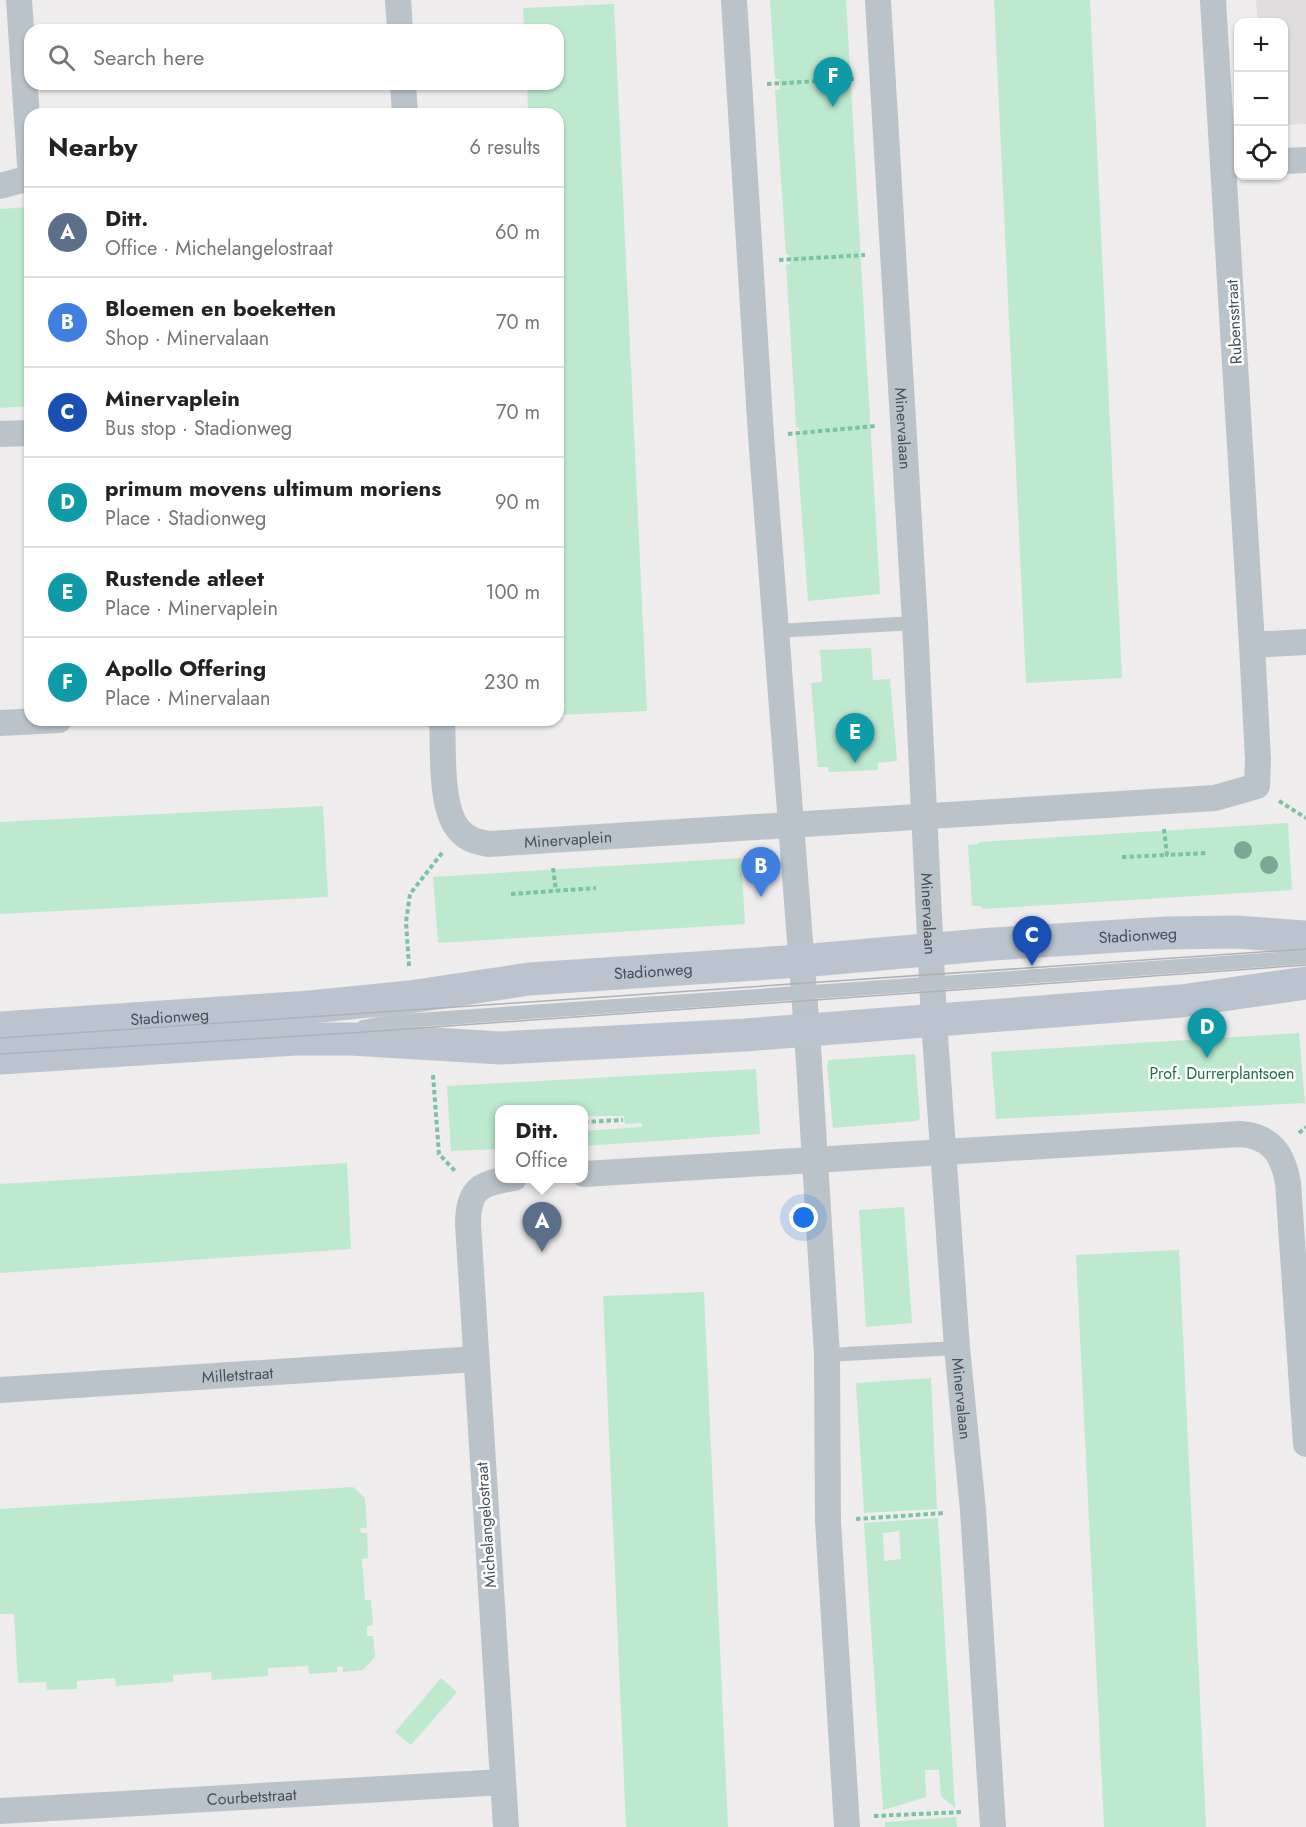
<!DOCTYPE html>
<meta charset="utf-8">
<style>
:root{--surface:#fff;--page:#f6f6f6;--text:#222;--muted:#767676;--line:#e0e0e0;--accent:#0f766e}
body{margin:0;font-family:Jost,sans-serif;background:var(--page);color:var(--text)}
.controls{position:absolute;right:18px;top:18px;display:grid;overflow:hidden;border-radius:12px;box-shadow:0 2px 4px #0004}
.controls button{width:54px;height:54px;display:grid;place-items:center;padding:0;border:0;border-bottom:2px solid var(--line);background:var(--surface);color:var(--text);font:30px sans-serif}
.you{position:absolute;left:804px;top:1218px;width:21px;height:21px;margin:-15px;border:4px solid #fff;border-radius:50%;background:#1a73e8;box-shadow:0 0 0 9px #1a73e833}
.badge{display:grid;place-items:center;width:39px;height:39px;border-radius:50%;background:var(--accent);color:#fff;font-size:20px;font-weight:700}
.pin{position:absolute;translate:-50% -50px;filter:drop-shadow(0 2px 3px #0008)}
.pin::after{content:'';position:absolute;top:32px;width:21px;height:18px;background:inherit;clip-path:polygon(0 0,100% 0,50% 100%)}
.popup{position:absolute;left:495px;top:1105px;width:93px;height:78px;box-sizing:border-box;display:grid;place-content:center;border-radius:12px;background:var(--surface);filter:drop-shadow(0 2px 4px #0005);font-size:20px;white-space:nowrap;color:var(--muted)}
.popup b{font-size:22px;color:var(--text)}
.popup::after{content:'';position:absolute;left:50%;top:100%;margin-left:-12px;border:12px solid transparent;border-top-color:var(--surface)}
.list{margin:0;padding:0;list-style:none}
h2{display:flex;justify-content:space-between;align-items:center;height:78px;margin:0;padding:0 24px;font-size:26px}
h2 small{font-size:20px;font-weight:400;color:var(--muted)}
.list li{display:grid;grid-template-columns:39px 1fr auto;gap:18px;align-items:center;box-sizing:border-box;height:90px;padding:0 24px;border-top:2px solid var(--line)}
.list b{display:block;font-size:22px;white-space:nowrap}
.list p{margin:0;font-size:20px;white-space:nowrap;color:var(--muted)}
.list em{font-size:20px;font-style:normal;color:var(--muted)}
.icon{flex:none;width:33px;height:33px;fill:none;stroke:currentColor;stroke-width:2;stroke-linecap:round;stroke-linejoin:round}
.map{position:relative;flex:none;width:1306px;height:1827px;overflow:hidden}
.search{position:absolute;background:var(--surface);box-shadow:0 2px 4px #0004;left:24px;top:24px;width:540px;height:66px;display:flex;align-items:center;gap:15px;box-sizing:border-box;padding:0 21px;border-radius:18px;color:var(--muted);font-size:22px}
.panel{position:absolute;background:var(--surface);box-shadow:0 2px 4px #0004;left:24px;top:108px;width:540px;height:618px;border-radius:18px}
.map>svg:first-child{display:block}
</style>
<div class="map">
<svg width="1306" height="1827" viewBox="0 0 1306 1827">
<rect width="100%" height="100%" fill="#eeecec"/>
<path fill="#dfdddd" d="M1256,0H1306V124L1284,125V22H1258Z"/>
<path fill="#bde9cf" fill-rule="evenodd" d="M770,0H846L880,594L808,601L796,436H800L799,427H796L786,265L790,264L789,255L786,254L775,90L780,89L779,79H775Z
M994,0H1090L1122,678L1026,683Z
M614,4L647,711L558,715V114H528L527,84H558V30H524L523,8Z
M30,207V406L0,408V209Z
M871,648L873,680L890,679L897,761L878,763V770L829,772L828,767H818L811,683L822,682L820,650Z
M323,806L328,897L0,914V822Z
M1288,823L1292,890L982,909L981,906H972L968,845L978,844L979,842Z
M741,858L745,924L438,943L433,877Z
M1299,1033L1305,1103L996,1119L991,1052Z
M915,1054L920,1118L917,1121L833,1128L827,1065L829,1060Z
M756,1069L760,1134L584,1146V1131L642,1127V1123L625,1124L624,1116H584V1110H500V1149L451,1151L447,1086Z
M347,1163L351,1249L0,1273V1184Z
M904,1207L912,1323L866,1327L859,1210Z
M1179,1250L1206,1827H1104L1076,1255Z
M704,1292L728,1827H626L603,1296Z
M931,1378L937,1509L864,1513L856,1383Z
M353,1487L365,1498L367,1528H360L361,1533H367L368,1558L362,1559L365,1600H371L373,1625L367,1626V1636H373L375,1657L363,1670L343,1672V1666L337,1667V1672L309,1674L308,1666L268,1668V1676L212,1680L211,1672L173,1675V1682L116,1686L115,1678L77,1681V1689L47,1690L46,1682L18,1683L14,1614H0V1509Z
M938,1518L955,1808L941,1796L939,1770H925L926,1797L883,1810L864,1523ZM899,1531L901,1559L884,1561L883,1533Z
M441,1678L457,1692L411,1745L395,1732Z
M956,1817L957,1827H885V1822Z"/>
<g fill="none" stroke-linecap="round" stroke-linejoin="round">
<path stroke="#79c3a0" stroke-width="4" stroke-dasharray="4.5 3" stroke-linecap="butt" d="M767,84L855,79
M779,260L865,255
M788,434L876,426
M1279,801L1306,818
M1164,829L1167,855L1207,853
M1122,857L1167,855
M553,868L556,891
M511,894L596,888
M409,966L406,922L410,894L442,853
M433,1075L439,1154L455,1171
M584,1122L623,1120
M1299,1133L1306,1127
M856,1519L944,1513
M874,1816L963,1812"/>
<path stroke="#bbc3ca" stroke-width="14" d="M776,631L915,623
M363,1027L389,1022L1306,957
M827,1355L957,1348"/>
<g stroke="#bbc3ca" stroke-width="26">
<path d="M19,0L30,164"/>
<path d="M398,0L400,30"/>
<path d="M734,0L761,436L807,1031L827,1355L828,1521L847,1827"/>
<path id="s1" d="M878,0L915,623L934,1021L957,1348L973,1510L993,1827"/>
<path d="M403,84L405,114"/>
<path d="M1284,161L1306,160"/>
<path d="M0,186L30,178"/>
<path d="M0,434L30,433"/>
<path d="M1252,645L1306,642"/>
<path id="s2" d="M442,720C444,750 439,809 460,831C468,840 478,842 489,844L1215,798L1257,786L1258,760L1252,645L1213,0"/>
<path d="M0,723L59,720"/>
<path d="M584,1174L1240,1134C1271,1136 1283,1154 1288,1183L1306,1444"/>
<path id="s3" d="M0,1390L476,1359"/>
<path id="s4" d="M0,1811L503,1782"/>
<path d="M506,1827L468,1224C468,1188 481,1183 514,1178"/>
</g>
<g stroke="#bbc4ce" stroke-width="33">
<path id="s5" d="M0,1028L310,1007L410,997L529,979L801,961L993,944L1167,933L1236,932L1306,937"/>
<path d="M0,1058L296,1039H351L501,1048L745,1035L1181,1001L1306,983"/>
</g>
<path stroke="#aeb1b5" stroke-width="1.5" d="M0,1038L1306,949
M0,1054L350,1033L1306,965"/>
</g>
<g fill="#7ca792">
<circle cx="1243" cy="850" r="9"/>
<circle cx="1269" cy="865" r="9"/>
</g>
<g text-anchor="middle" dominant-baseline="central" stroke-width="5" stroke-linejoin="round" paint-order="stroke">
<g font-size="16" fill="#464e57" stroke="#fff">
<text transform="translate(1234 322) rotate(-93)">Rubensstraat</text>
<text stroke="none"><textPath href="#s1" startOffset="429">Minervalaan</textPath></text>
<text stroke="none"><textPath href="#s2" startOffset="226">Minervaplein</textPath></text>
<text stroke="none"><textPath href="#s1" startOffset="915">Minervalaan</textPath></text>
<text stroke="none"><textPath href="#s5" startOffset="1142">Stadionweg</textPath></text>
<text stroke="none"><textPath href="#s5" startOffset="656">Stadionweg</textPath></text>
<text stroke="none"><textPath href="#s5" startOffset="170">Stadionweg</textPath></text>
<text stroke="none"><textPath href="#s3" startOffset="238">Milletstraat</textPath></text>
<text stroke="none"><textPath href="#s1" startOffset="1401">Minervalaan</textPath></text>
<text transform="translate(486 1525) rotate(-94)">Michelangelostraat</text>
<text stroke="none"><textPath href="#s4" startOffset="252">Courbetstraat</textPath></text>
</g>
<g font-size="16" fill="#1f6f49" stroke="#fff">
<text x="1222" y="1073">Prof. Durrerplantsoen</text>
</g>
</g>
</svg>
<div class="controls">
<button>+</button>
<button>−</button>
<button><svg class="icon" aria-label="locate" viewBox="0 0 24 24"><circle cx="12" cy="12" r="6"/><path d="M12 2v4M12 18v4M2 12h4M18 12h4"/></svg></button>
</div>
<div class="you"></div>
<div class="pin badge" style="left:542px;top:1252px;background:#5c6f8a">A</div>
<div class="popup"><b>Ditt.</b>Office</div>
<div class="pin badge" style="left:761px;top:897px;background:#3f7fe0">B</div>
<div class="pin badge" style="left:1032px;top:966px;background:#1a4fb4">C</div>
<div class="pin badge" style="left:1207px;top:1058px;background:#0f9aa8">D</div>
<div class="pin badge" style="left:855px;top:763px;background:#0f9aa8">E</div>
<div class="pin badge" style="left:833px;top:107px;background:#0f9aa8">F</div>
<div class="search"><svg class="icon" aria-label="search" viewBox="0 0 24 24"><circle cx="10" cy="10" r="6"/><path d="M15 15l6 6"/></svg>Search here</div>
<section class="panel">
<h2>Nearby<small>6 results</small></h2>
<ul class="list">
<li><span class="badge" style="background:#5c6f8a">A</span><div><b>Ditt.</b><p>Office · Michelangelostraat</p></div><em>60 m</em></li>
<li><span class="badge" style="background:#3f7fe0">B</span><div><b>Bloemen en boeketten</b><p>Shop · Minervalaan</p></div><em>70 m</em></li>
<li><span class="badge" style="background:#1a4fb4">C</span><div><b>Minervaplein</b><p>Bus stop · Stadionweg</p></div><em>70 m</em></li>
<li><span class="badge" style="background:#0f9aa8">D</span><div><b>primum movens ultimum moriens</b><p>Place · Stadionweg</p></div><em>90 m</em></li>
<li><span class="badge" style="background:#0f9aa8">E</span><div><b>Rustende atleet</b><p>Place · Minervaplein</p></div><em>100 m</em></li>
<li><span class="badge" style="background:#0f9aa8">F</span><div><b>Apollo Offering</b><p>Place · Minervalaan</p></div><em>230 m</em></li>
</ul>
</section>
</div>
